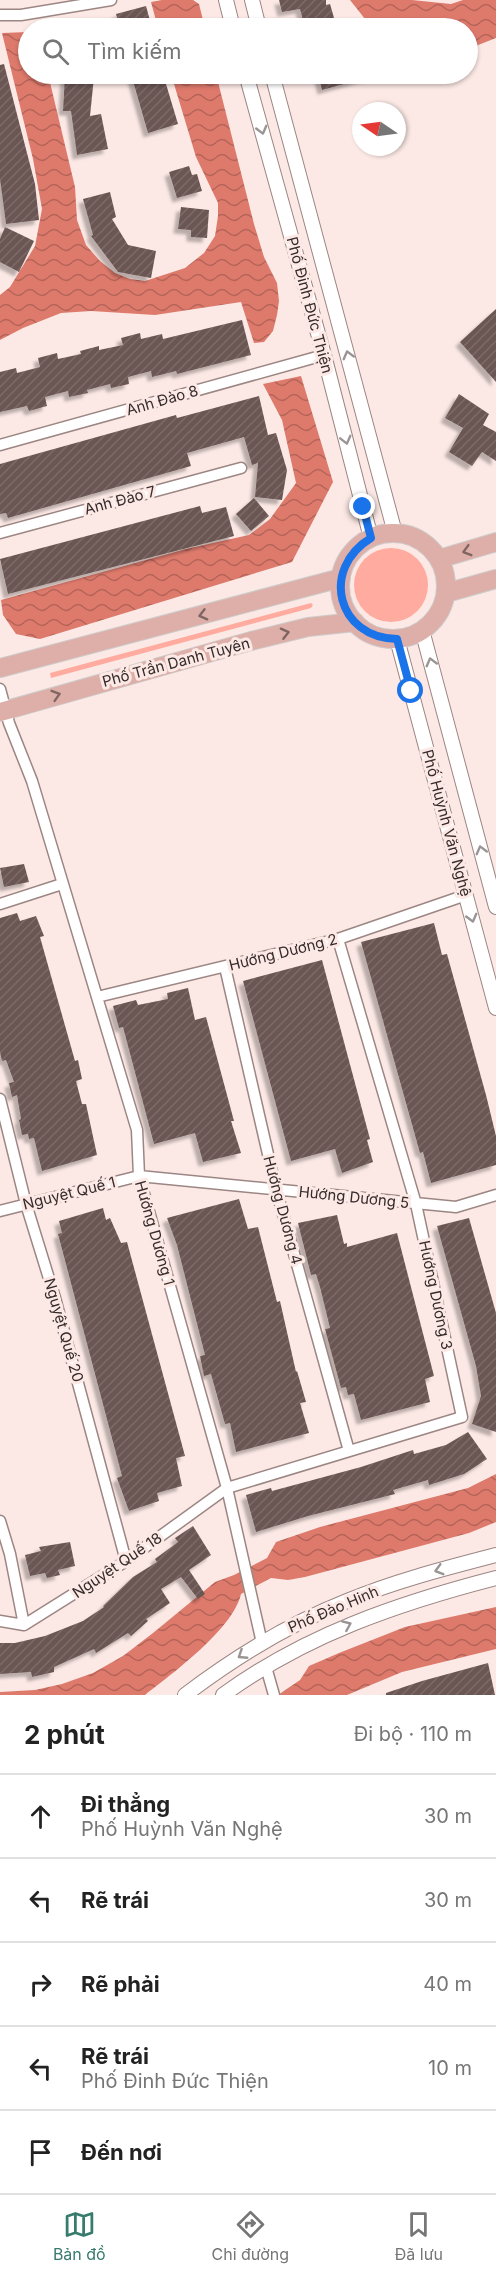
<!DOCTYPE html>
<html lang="vi">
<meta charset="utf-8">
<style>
:root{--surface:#fff;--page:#f2f2f2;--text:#222;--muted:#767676;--line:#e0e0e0;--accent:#377b6e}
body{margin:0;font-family:Inter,sans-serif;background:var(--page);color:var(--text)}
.compass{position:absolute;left:352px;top:102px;width:54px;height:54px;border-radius:50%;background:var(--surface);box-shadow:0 2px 4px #0004;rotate:283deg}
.stop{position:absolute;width:18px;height:18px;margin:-14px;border:4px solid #1a73e8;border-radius:50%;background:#fff}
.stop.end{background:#1a73e8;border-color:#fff;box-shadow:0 2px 6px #0008}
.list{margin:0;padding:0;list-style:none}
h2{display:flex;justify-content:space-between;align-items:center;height:78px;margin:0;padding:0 24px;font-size:26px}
h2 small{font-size:20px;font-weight:400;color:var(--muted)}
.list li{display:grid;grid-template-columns:39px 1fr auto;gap:18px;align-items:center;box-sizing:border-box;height:84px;padding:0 24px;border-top:2px solid var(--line)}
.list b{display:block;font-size:22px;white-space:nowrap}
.list p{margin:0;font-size:20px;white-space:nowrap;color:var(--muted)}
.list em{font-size:20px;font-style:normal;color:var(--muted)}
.icon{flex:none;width:33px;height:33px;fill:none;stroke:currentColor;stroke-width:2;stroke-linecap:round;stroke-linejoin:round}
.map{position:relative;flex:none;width:496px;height:1695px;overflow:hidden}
.search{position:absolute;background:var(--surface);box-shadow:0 2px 4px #0004;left:18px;right:18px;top:18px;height:66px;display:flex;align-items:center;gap:15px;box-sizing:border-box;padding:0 21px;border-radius:33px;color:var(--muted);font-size:22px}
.sheet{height:498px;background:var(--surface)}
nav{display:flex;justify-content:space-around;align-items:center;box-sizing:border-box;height:84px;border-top:2px solid var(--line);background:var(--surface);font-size:16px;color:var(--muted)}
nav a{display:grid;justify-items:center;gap:3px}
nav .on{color:var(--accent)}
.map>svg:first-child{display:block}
</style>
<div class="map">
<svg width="496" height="1695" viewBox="0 0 496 1695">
<defs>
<pattern id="water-waves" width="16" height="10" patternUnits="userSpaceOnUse" patternTransform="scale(1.5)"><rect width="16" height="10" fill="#de7a6c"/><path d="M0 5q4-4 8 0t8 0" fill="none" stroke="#b56459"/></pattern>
<pattern id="building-hatch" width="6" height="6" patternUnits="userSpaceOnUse" patternTransform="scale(1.5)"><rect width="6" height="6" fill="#6a5653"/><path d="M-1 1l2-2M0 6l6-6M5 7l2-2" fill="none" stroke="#7c6b69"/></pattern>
<filter id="shadow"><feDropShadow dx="-4.5" dy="4.5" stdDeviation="1.5" flood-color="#0004"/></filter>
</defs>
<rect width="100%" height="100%" fill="#fce9e5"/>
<path fill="#ffab9f" d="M354 585a37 37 0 1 1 74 0a37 37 0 1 1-74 0Z
M311,603L313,605L311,608L51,678L50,673Z"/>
<path fill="url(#water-waves)" d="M162,0H193L199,4L205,28H158L151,2Z
M350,0H412L451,4L463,0H496V38L468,49V28H380L365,19Z
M28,32V74H48L75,187L77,220L86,245L100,261L115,273L130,279L145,281L185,268L204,253L215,236L218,216V203L196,157L171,74H216L254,224L264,257L277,283L279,301L277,315L273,331L264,342L254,343L241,302L155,315L91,311L61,313L23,328L0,340V295L10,287L35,246L42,209L33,159L2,33Z
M301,376L333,482L292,562L40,639L16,634L3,615L1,600L186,549L249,535L270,519L296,483L282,420L263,384Z
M496,1474V1522L469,1533L305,1577L288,1580L271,1578L241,1594C233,1629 173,1673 145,1695H0V1692L35,1690L62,1684L93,1673L123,1656L153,1633L215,1582L234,1575L267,1558L276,1542L320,1527L468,1488Z
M496,1607V1649L402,1672L347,1695H278L300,1680L309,1666L339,1653L405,1627Z"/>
<path fill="url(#building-hatch)" filter="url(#shadow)" d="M279,0H326V5L330,4L337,28H305L300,9L282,12Z
M146,6L152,28H120L116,14Z
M4,64L35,184L39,220L6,224L0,179V65Z
M131,74H163L178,124L148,133Z
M318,74H368L369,77L322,90Z
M65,75L94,77L90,116L101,114L108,149L77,155L71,111H63Z
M189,166L192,175L197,174L202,191L177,198L169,172Z
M110,192L116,217L112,219L128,245L156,251L151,278L118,272L91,236L93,235L83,199Z
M181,207L209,210L207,238L191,237V230L178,229Z
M5,227L34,241L19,272L0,262V239Z
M496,309V382L460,342Z
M242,320L251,355L177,374L176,371L152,377L151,371L128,377L129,384L111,388L110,384L87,390L88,393L69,397L68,391L45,397L47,406L29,411L27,406L0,412V372L16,368L17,373L40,367L38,358L57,353L58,359L81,354L80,351L99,346V350L123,345L121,338L140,333L141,339L162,334L163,339Z
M459,394L489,414L483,425L496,432V461L482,452L472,466L449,452L463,428L445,418Z
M259,396L268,435L276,433L287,470L282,500L255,497L258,463L252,465L244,437L187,453L191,466L8,518L6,513L0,514V464L176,415L177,418Z
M254,498L269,516L251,531L236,514Z
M200,506L202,513L226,507L234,536L8,594L0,559Z
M24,864L29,882L4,887L0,868Z
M17,913L20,921L36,916L44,936L40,937L75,1061L78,1060L82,1079L76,1081L82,1104H86L97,1155L42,1171L34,1138L29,1139L28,1134L22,1135L19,1120L21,1119L17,1095L12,1097L9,1083L14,1082L6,1060L2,1061L0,1052V918Z
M434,923L442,955L447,954L486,1095L496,1136V1165L431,1183L423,1152L420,1153L361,942Z
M322,960L370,1139L367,1140L373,1162L342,1173L335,1149L291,1161L243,981Z
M188,988L195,1020L206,1017L234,1121H231L241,1153L203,1162L195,1133L154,1144L123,1027L119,1028L113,1006L136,1000L138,1005L168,999L167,993Z
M239,1199L248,1229L258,1227L277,1302L280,1301L296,1372L297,1371L306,1402L300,1403L309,1433L236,1452L230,1423L225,1424L211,1374L204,1376L200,1356L205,1355L177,1245L167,1218Z
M103,1208L106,1220L110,1218L121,1243L127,1242L185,1456L176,1458L182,1486L157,1493L159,1501L129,1511L117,1478L122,1476L58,1234L62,1233L59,1221Z
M337,1215L344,1244L347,1243V1247L397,1233L434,1376L425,1379L430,1402L361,1420L354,1394L348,1395L346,1387L341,1388L325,1329L330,1328L320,1287L316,1274L311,1275L298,1223Z
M469,1218L496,1313V1432L472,1424L481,1396L476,1366L437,1226Z
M468,1432L487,1459L464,1474L429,1485L428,1480L393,1490L395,1494L308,1516L256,1532L246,1495L271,1488L272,1491L361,1467L413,1450L414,1454L446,1445Z
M193,1526L211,1555L189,1570L205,1594L198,1599L181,1577L161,1589L170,1603L146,1619L148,1621L131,1636L128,1633L96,1653L94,1649L54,1667V1672L32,1677L31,1672L0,1674V1643H15L45,1636L83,1621L104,1607L103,1606L133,1577L157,1562L155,1559L178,1542L175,1538Z
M70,1542L75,1566L58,1570L60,1575L47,1578L45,1573L30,1576L25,1555L41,1551L39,1547Z
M488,1663L495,1695H386V1693L422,1681Z"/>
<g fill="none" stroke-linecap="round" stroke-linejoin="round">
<defs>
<path id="minor" d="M0,15H21L111,0
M0,445L324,355
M0,533L241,468
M0,689L9,723L32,781L137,1130L139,1176L227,1488L262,1643
M0,904L62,884
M225,967L276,1189L349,1451
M97,997L338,939L466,895
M0,1099L26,1204L55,1298L126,1561
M0,1211L139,1176L456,1207L496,1195
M0,1521L10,1554L24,1625
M0,1621L24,1625L126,1561L227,1488L462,1417L416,1204L338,939
M266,1667L274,1695"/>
<path id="tertiary" d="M226,0L233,28
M252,0L259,28
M246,74L324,355L371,538
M272,74L395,533
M422,630L496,907
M397,639L496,1008
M185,1695C235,1657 289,1624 347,1601C395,1581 446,1568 496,1555
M223,1695C305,1635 399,1603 496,1578"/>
<path id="primary" d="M340 586a53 53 0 1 1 106 0a53 53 0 1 1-106 0Z
M439,559L496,542
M446,593L496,579
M0,668L341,578
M0,712L251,641L308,627L355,622"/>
</defs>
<use href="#minor" stroke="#9c8683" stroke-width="13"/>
<use href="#tertiary" stroke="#9c8683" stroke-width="16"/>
<use href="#primary" stroke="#cecccc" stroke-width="20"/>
<use href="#minor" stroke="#fff" stroke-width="10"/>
<use href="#tertiary" stroke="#fff" stroke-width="14"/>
<use href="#primary" stroke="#ddafa8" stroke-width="18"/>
</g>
<defs><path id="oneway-chevron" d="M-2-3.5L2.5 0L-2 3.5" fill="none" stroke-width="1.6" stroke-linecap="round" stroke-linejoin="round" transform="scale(1.5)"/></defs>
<g stroke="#9a9594">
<use href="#oneway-chevron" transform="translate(262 130) rotate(75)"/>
<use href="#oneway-chevron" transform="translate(348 355) rotate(-105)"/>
<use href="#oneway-chevron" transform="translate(346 440) rotate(76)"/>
<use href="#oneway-chevron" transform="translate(431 662) rotate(-105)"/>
<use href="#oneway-chevron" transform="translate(481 850) rotate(-105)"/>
<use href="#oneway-chevron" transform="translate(472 918) rotate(75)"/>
<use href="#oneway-chevron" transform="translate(439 1570) rotate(164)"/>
<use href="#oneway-chevron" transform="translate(347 1625) rotate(-23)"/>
<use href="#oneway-chevron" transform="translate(242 1655) rotate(147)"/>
</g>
<g stroke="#806663">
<use href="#oneway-chevron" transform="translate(467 551) rotate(164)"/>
<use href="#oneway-chevron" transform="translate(203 615) rotate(165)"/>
<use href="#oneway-chevron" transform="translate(285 633) rotate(-14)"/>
<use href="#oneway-chevron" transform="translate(56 695) rotate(-17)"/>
</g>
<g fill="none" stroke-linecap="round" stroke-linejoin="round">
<path stroke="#1a73e8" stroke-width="8" d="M363,507L371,538C320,569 337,638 397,639L411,691"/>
</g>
<g text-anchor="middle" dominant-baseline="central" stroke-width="6" stroke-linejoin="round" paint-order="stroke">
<g font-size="15" fill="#342b2a" stroke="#fce9e5">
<text transform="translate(310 305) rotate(75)">Phố Đinh Đức Thiện</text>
<text transform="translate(162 400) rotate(-16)">Anh Đào 8</text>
<text transform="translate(120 500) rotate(-15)">Anh Đào 7</text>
<text transform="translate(176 662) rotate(-15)">Phố Trần Danh Tuyên</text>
<text transform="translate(447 823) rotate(75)">Phố Huỳnh Văn Nghệ</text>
<text transform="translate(283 952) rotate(-14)">Hướng Dương 2</text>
<text transform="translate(69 1193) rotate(-14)">Nguyệt Quế 1</text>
<text transform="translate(354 1197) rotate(6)">Hướng Dương 5</text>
<text transform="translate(283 1210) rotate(75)">Hướng Dương 4</text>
<text transform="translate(155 1233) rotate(74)">Hướng Dương 1</text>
<text transform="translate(436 1295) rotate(78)">Hướng Dương 3</text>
<text transform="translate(64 1330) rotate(74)">Nguyệt Quế 20</text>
<text transform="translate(117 1565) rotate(-34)">Nguyệt Quế 18</text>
<text transform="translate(333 1609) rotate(-23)">Phố Đào Hinh</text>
</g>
</g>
</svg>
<svg class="compass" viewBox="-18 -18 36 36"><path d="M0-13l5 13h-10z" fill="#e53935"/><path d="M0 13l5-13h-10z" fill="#767676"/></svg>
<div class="stop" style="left:411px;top:691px"></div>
<div class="stop end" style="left:363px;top:507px"></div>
<div class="search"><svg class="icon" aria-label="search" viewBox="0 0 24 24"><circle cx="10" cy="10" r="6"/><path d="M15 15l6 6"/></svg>Tìm kiếm</div>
</div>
<section class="sheet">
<h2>2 phút<small>Đi bộ · 110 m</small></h2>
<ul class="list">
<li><svg class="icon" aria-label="ahead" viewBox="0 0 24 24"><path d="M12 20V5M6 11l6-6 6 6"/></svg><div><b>Đi thẳng</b><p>Phố Huỳnh Văn Nghệ</p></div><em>30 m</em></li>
<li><svg class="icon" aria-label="left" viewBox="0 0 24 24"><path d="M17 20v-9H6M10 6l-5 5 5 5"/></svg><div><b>Rẽ trái</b></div><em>30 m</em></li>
<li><svg class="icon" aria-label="right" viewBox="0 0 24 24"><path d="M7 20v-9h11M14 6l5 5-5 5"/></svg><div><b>Rẽ phải</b></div><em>40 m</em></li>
<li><svg class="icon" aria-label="left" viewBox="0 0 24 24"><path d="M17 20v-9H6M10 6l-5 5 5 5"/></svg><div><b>Rẽ trái</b><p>Phố Đinh Đức Thiện</p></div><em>10 m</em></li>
<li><svg class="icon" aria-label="arrive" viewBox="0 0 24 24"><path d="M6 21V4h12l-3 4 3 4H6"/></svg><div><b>Đến nơi</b></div></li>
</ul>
</section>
<nav>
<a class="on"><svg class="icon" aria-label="map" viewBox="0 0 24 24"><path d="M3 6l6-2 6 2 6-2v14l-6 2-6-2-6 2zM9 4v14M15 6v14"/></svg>Bản đồ</a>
<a><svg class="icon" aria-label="directions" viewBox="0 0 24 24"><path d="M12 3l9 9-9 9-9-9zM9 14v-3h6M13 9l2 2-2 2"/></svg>Chỉ đường</a>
<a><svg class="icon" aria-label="saved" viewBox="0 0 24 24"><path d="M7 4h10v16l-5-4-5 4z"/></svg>Đã lưu</a>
</nav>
